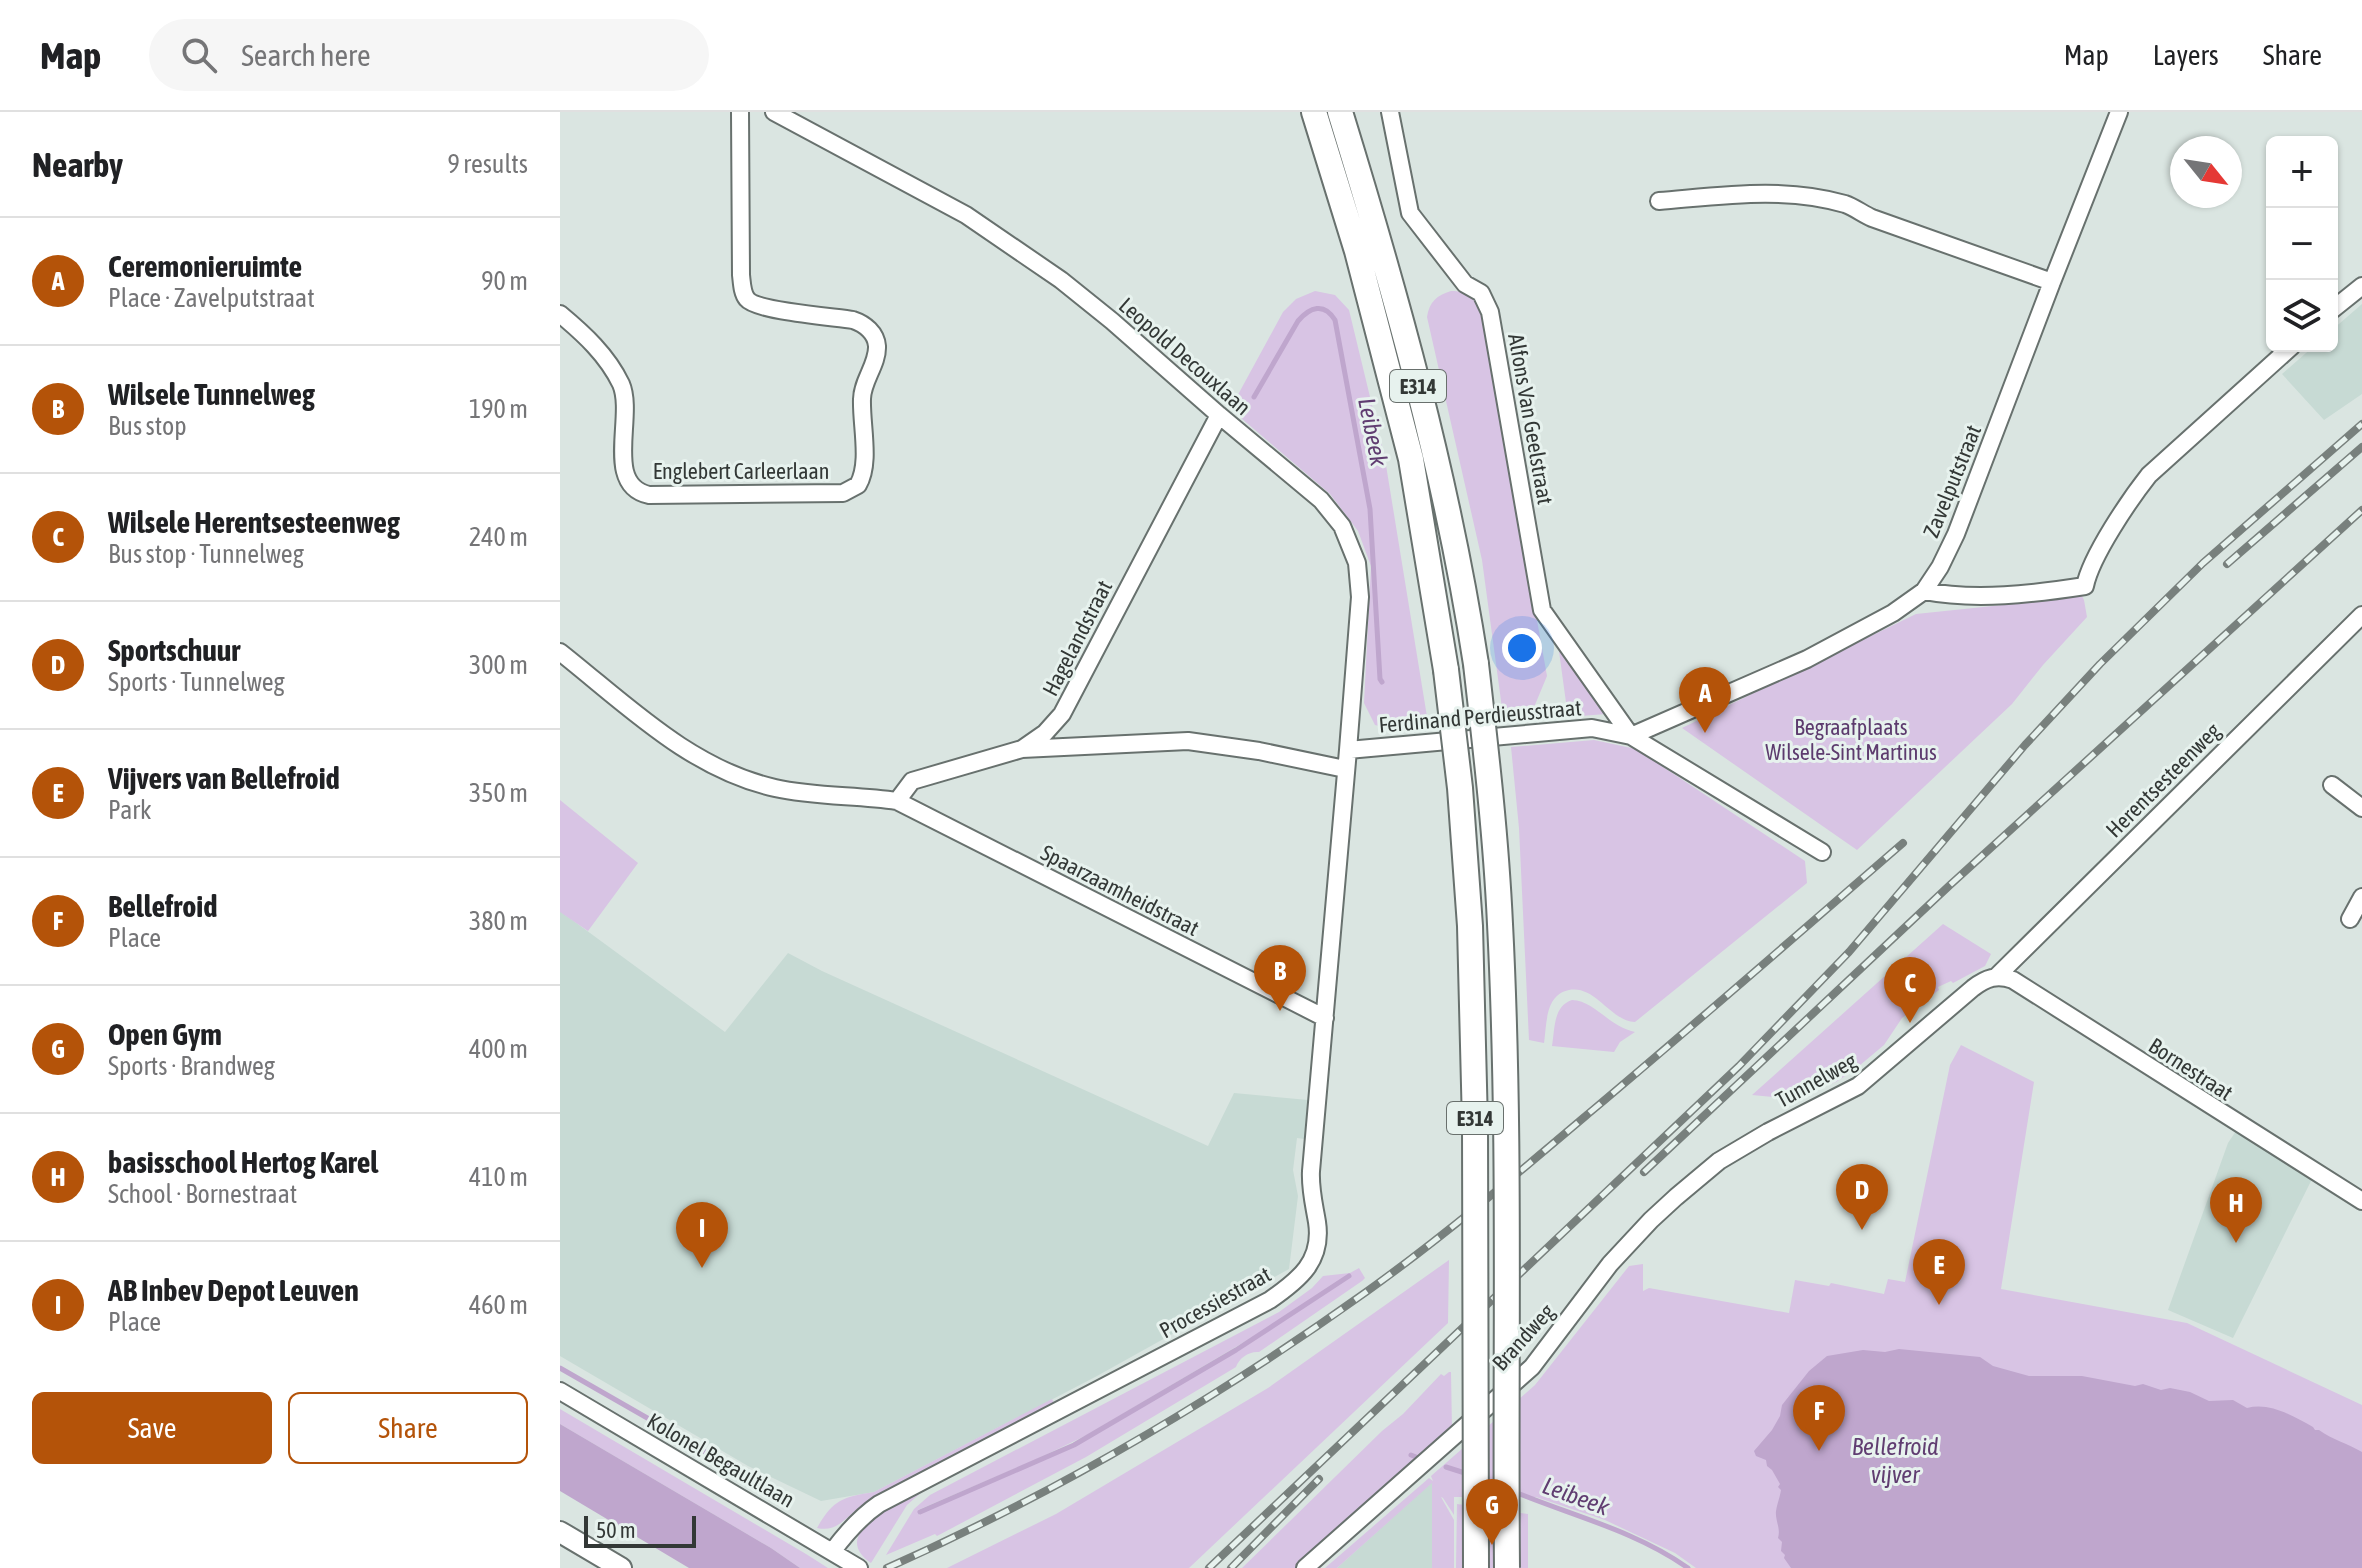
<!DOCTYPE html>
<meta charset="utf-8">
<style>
:root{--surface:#fff;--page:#f6f6f6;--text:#202124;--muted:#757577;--line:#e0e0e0;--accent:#b45309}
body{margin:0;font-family:"Asap Condensed",sans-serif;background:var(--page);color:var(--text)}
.controls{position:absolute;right:24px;top:24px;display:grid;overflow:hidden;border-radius:12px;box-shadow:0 2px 6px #0004}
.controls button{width:72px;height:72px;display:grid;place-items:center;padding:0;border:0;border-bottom:2px solid var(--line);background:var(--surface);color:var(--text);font:40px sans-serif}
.compass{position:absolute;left:1610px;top:24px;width:72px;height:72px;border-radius:50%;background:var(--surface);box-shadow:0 2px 6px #0004;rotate:120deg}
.scale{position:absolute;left:24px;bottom:20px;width:112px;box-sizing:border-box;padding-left:8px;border:4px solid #333836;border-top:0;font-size:22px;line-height:28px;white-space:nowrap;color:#333836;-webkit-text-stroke:6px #e7f2ee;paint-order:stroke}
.you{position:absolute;left:962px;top:536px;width:28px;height:28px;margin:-20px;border:6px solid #fff;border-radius:50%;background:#1a73e8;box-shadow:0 0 0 12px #1a73e833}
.badge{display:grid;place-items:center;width:52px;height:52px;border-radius:50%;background:var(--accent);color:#fff;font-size:26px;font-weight:700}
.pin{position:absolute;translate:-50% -66px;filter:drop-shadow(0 2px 4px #0008)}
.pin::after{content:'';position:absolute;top:42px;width:28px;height:24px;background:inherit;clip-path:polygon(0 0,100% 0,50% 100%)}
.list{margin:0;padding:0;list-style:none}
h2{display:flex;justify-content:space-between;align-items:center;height:104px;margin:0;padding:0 32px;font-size:34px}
h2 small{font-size:26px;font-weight:400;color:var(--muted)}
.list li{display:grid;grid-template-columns:52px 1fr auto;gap:24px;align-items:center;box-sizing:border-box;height:128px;padding:0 32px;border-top:2px solid var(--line)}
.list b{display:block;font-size:30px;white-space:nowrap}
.list p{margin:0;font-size:26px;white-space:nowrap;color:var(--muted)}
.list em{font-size:26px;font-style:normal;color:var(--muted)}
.actions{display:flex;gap:16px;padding:24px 32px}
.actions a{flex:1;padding:18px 0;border:2px solid var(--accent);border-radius:12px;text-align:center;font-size:28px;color:var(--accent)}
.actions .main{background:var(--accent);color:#fff}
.icon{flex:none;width:44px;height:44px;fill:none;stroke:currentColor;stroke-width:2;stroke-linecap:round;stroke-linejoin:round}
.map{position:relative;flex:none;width:1802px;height:1456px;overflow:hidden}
header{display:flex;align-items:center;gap:48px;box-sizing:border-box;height:112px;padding:0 40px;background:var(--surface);border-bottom:2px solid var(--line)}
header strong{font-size:38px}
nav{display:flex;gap:44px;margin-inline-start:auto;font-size:28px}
.search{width:560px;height:72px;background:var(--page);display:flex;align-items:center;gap:20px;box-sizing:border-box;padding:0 28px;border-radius:44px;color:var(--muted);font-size:30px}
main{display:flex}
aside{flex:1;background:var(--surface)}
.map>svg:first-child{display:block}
</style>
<header>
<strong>Map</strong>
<div class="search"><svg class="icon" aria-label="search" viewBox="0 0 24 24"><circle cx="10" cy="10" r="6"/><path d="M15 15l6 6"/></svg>Search here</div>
<nav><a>Map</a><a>Layers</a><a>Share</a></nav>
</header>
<main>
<aside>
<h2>Nearby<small>9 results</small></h2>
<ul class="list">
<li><span class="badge">A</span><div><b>Ceremonieruimte</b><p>Place · Zavelputstraat</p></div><em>90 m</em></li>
<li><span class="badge">B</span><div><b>Wilsele Tunnelweg</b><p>Bus stop</p></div><em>190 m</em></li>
<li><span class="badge">C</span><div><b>Wilsele Herentsesteenweg</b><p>Bus stop · Tunnelweg</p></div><em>240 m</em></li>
<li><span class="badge">D</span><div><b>Sportschuur</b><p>Sports · Tunnelweg</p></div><em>300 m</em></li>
<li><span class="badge">E</span><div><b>Vijvers van Bellefroid</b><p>Park</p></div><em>350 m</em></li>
<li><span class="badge">F</span><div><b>Bellefroid</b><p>Place</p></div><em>380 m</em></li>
<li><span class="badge">G</span><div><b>Open Gym</b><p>Sports · Brandweg</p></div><em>400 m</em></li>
<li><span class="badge">H</span><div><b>basisschool Hertog Karel</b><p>School · Bornestraat</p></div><em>410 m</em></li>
<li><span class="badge">I</span><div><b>AB Inbev Depot Leuven</b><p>Place</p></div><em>460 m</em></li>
</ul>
<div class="actions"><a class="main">Save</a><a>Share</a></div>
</aside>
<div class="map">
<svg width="1802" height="1456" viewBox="0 0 1802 1456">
<rect width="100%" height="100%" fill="#dae5e1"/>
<path fill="#c7dad4" d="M1802,192V282L1764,308L1722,262L1754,234H1772V218Z
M0,799L165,920L228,841L262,859L648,1034L674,981L748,988L744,1027L737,1026L733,1058L738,1084L729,1157L537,1264L314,1380L261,1389L188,1354L0,1244Z
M1676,1019L1753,1065L1673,1226L1608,1198L1668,1031Z
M872,1370V1456H777Z"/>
<path fill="#d8c4e4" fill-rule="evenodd" d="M755,179L775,183L789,198L825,347L869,617L835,618L815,613L804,591L811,454L798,419L770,382L674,300V290L723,200L736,187Z
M891,179C908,179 915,186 922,201L987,564L972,600L973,609L944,611L922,448L867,205C869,190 877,183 891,179Z
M1521,482L1524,488L1527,505L1483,553L1452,592L1297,738L1122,616L1356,502L1452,492Z
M998,532L1046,602L1008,605Z
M1034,628L1076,637L1245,749L1247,771L1075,910C1050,909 1036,873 1009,878C985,883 987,911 984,931L969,928L959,716L951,635Z
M0,688L78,751L28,819L0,800Z
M1383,812L1431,842L1425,854L1393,871L1391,869L1378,875L1379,878L1342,906L1324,933L1293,959L1276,970L1258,976L1213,985L1192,983Z
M1012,888C1035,889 1048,914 1075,920L1060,930L1054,940L992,934C995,917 993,894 1012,888Z
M1401,933L1474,970L1441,1177L1627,1211L1802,1293V1456H1136L1115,1441L1045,1408L976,1385H894V1403L883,1386L881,1385L894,1408V1456H872V1371L777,1456H765L869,1366L873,1369L871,1364L975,1273L1069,1154L1083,1152V1179L1089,1176L1229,1201L1235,1168L1269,1174L1271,1171L1324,1182L1328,1167L1345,1170L1390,953Z
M889,1148L888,1211L629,1456H387L496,1402L708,1276Z
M799,1156L805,1166L802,1169L699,1240C689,1239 679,1246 676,1255L526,1345L377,1424L375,1422L326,1443L354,1397L370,1383L719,1200L752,1176L763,1164L790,1161ZM790,1162L786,1167L679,1237L525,1328L360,1401V1404L358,1398L475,1348L527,1323L706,1217Z
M889,1260H891L892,1318L735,1456H682L822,1319L843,1302L881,1262L884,1264Z
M492,1287L494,1291L318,1383C311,1388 303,1393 296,1398C283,1409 275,1420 257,1416C273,1388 282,1385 314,1380Z
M0,1297L246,1442L268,1456H240L211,1436L0,1312Z
M364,1378L347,1393L311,1451C266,1420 342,1390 364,1378Z
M897,1392L968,1402V1456H896Z"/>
<path fill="#bfa6cd" d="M1339,1237L1420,1245L1433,1254L1469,1264H1522L1575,1274L1583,1272L1601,1278L1610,1276L1630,1280L1649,1289L1673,1288L1687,1296C1710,1290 1733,1304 1753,1315L1755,1318H1759C1773,1328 1787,1331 1802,1340V1456H1231L1224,1446L1225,1443L1221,1439L1222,1430L1218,1426C1221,1416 1215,1409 1216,1399C1217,1392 1220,1385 1221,1378L1218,1375L1220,1372L1212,1358L1207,1354L1206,1348L1196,1344L1194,1339L1212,1318L1220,1304L1222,1293L1249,1259L1267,1244L1303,1238L1325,1240Z
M0,1312L211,1436L240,1456H129L0,1379Z"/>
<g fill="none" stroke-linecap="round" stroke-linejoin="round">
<path stroke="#bfa6cd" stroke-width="5" d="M694,285L738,209C750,195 764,190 775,208L810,397L820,567L822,570
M0,1256L96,1311
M109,1319L183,1362
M851,1343L856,1345
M886,1355L908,1362
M955,1380C1013,1404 1076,1419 1128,1456
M360,1400L514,1333L676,1238L789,1164"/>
<defs>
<path id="minor" d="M214,0L406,103L501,168L552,209L659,303L761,388L782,414L797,451L800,485L788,638L751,1059C750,1077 754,1092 757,1110C763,1149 739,1168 710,1188L319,1392C300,1405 286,1421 272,1440
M830,0L850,101L905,172L921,181L930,200L982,498L1071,624
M1099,89C1160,84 1224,74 1285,92C1294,95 1303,102 1312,106L1492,170
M1772,198L1802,174
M0,202C24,222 47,243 61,272C75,304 43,373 89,383L283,381L298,373C311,351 301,313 302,287C302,269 318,252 317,234C316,221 305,212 293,208C275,205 196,199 187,187C182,181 182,171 181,163L180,0
M1364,479C1416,489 1473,482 1525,474C1531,444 1570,387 1589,363L1732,234
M0,540C66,592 130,657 215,676C255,685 296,683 337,689L765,906
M1071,624L1247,547L1333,501L1364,479L1380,455L1396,422L1492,170L1559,0
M462,637L628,629L699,639L785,657
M788,638L1032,616L1071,624L1262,740
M1772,673L1802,696
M337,689L352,669L462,637L485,621L502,602L659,303
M1790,807L1802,785
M1436,865L1802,503
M0,1279L299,1456
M745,1456L972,1255L1050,1152L1091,1108L1116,1085L1159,1049L1208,1020L1298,974L1413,876C1426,866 1437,862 1453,868L1802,1089"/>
<path id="major" d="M0,1420L61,1456"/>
<path id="highway" d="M754,0L797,139L851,347L886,558
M780,0C836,182 887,364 916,552"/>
</defs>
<use href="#minor" stroke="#68716e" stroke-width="20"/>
<use href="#major" stroke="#68716e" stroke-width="24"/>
<use href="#highway" stroke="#68716e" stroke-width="28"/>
<use href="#minor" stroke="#fff" stroke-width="16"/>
<use href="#major" stroke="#fff" stroke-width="20"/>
<use href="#highway" stroke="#fff" stroke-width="24"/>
<defs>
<path id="rail" d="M1667,452L1802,335
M1084,1060L1390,773L1802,398
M327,1456C496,1381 656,1287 806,1180C883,1125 956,1063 1028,1002C1134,913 1238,822 1343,731
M649,1456L1179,954L1289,840L1465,633L1540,552L1643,451L1802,312
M671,1456L759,1367"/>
</defs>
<use href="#rail" stroke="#78807d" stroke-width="8"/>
<use href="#rail" stroke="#e7f2ee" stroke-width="5" stroke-dasharray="15" stroke-linecap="butt"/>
<defs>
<path id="highway-bridge" d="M916,552C926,639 936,725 940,812C951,1027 945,1242 947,1456
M886,558L900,676L910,814L915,1013L916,1456"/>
</defs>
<use href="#highway-bridge" stroke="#68716e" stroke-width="28" stroke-linecap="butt"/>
<use href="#highway-bridge" stroke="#fff" stroke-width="24"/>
</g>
<g text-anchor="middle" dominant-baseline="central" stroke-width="6" stroke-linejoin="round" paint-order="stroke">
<g fill="#e7f2ee" stroke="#69706d" stroke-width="2">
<rect x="830" y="258" width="56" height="32" rx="6"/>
<rect x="887" y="990" width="56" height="32" rx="6"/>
</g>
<g font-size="20" font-weight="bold" fill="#333836">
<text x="858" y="274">E314</text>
<text x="915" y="1006">E314</text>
</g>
<g font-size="22" fill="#333836" stroke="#e7f2ee">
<text transform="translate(625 244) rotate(41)">Leopold Decouxlaan</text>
<text transform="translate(971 307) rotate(80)">Alfons Van Geelstraat</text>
<text x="181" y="359">Englebert Carleerlaan</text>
<text transform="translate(1392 369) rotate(-68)">Zavelputstraat</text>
<text transform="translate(517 526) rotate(-63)">Hagelandstraat</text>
<text transform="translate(920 604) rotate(-5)">Ferdinand Perdieusstraat</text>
<text transform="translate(1603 668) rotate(-45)">Herentsesteenweg</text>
<text transform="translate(560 778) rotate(27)">Spaarzaamheidstraat</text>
<text transform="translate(1631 957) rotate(33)">Bornestraat</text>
<text transform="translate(1256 968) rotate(-29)">Tunnelweg</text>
<text transform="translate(655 1190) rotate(-29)">Processiestraat</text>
<text transform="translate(963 1225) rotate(-48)">Brandweg</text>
<text transform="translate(161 1348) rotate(30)">Kolonel Begaultlaan</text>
</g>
<g font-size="22" fill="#5d3b6e" stroke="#e7f2ee">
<text x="1291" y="615">Begraafplaats<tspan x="1291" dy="25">Wilsele-Sint Martinus</tspan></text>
</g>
<g font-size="24" font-style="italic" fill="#603d71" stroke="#e7f2ee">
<text transform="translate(813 320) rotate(79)">Leibeek</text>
<text x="1335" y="1334">Bellefroid<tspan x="1335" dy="28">vijver</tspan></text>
<text transform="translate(1016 1384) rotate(20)">Leibeek</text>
</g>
</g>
</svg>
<div class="controls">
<button>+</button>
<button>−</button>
<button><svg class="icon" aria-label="layers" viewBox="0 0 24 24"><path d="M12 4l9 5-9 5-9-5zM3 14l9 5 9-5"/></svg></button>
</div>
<svg class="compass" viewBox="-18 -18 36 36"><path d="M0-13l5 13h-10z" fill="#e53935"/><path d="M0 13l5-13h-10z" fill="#757577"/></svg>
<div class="scale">50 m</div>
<div class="you"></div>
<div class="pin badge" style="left:1145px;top:621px">A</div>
<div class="pin badge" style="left:720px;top:899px">B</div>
<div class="pin badge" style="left:1350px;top:911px">C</div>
<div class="pin badge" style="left:1302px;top:1118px">D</div>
<div class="pin badge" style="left:1379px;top:1193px">E</div>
<div class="pin badge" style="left:1259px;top:1339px">F</div>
<div class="pin badge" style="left:932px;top:1433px">G</div>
<div class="pin badge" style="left:1676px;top:1131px">H</div>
<div class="pin badge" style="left:142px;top:1156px">I</div>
</div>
</main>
